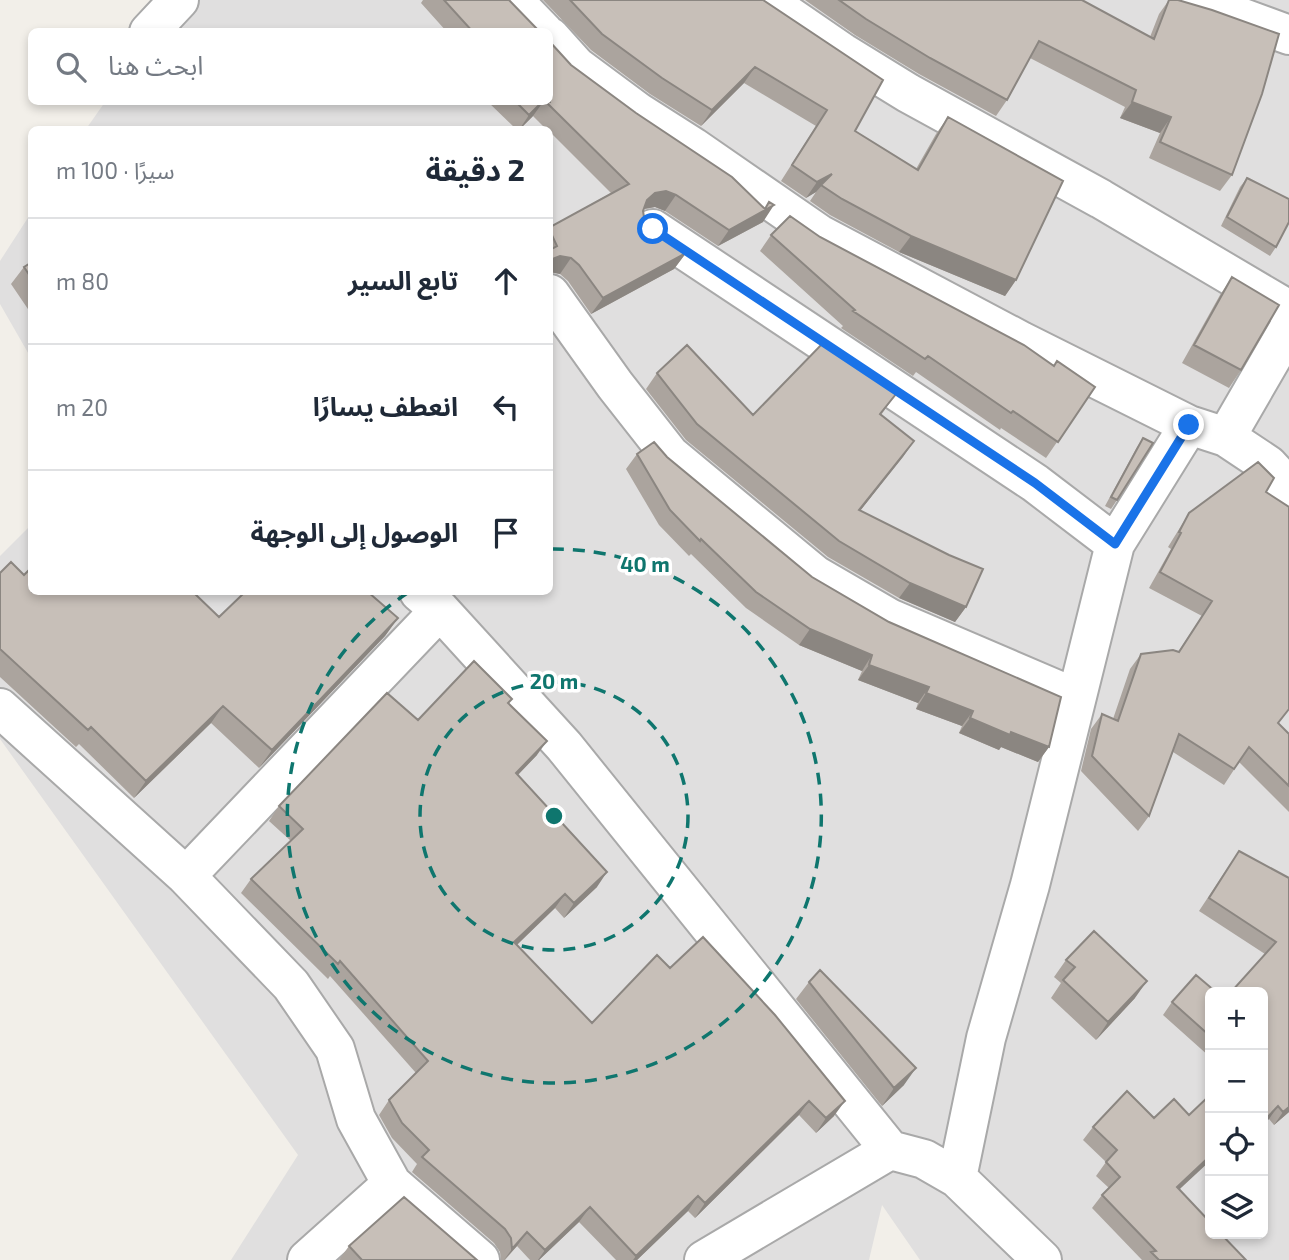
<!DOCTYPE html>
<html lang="ar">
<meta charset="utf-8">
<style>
:root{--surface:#fff;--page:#f6f6f7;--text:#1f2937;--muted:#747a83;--line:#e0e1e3}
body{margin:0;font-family:"Exo 2","Noto Sans Arabic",sans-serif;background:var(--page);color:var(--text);direction:rtl}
.controls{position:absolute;right:21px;bottom:21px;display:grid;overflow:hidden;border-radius:10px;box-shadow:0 4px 10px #0003}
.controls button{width:63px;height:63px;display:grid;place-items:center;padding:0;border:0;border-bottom:2px solid var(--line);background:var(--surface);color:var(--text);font:35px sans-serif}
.stop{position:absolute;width:21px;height:21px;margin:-16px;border:5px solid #1a73e8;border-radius:50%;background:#fff}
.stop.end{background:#1a73e8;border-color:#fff;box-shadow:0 2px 7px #0008}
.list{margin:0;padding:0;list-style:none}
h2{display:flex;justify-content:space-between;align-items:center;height:91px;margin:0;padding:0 28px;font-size:30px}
h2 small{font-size:23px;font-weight:400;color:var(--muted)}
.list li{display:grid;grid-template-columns:46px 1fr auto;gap:21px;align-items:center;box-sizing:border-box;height:126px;padding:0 28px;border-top:2px solid var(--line)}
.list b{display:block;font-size:26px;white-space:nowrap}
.list em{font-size:23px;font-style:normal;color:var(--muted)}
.icon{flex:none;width:38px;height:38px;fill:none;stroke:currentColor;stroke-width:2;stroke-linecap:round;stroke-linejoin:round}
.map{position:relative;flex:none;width:1289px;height:1260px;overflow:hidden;direction:ltr}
.search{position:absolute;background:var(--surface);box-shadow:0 4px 10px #0003;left:28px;top:28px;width:525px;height:77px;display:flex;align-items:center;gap:18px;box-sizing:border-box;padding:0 24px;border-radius:10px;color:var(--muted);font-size:26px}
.panel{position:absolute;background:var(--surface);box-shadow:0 4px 10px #0003;left:28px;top:126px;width:525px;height:469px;border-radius:10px;direction:rtl}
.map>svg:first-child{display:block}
</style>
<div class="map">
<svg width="1289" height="1260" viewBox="0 0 1289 1260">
<rect width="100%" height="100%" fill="#f2efe9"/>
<path fill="#e0dfdf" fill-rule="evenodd" d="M192,0H1289V1260H920L882,1205L869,1260H231L298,1155L0,739V556L31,525L32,592H550V130L86,129L105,102H550V32L164,31ZM1210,992H1263V1234H1210Z
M31,213V358L0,304V261Z"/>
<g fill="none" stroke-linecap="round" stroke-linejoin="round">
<defs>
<path id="minor" d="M513,0L544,32
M766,0L843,53L908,93L1101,199L1289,310
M1194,0L1289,35
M149,32L179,0
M550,37L576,66L638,112L693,147L819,234L1021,341L1189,425L1226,437L1268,465L1289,488
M653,229L1035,483L1115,544
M550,294L615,385L670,455L815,575L889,618L1076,698
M1226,437L1289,328
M419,592L440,610L564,746L890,1150L924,1159L957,1178L1042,1260
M0,708L186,876L291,985L335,1049L356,1119L392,1184L480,1260
M186,876L440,610
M957,1178L986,1038L1030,885L1115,544L1189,425
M307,1260L392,1184
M704,1260L890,1150"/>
</defs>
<use href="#minor" stroke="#a9a9a9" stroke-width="42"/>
<use href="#minor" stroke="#fff" stroke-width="38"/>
</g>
<path fill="#aba49e" d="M423,0H509L540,32H447L421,3Z
M543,0H763L855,131L916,169L936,134L948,117L1016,280L1005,296L899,252L830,215L810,201L816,192L806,198L781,181L816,126L744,83L701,126L650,94L591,50Z
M805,0H1082L1150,37L1159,14L1169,0H1178L1232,175L1220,191L1149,158L1160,133L1120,118L1125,107L1030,58L1007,100L996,116L919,74L855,35Z
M571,65L763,222L718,246L665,211L655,207L644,209L643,211L645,223L652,231L686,253L674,269L591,314L568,281L560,274L550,272V227L611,193L550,132V130H547L533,116L519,130H517L488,102H550Z
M1247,178L1276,247L1270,256L1221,226L1240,187Z
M771,235L1054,366L1095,387L1046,458L1001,428L1000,430L916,372L913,376L841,328L843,326L760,251Z
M32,262V315L11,284L24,267Z
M1232,277L1241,370L1229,388L1182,363L1220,295Z
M657,373L753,415L896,394L881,415L914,441L860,511L966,607L955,622L899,598L828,557L686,440L646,389Z
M1143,438L1117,500L1111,509L1105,506L1137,447Z
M637,454L667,457L812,577L1049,747L1038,762L1001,747L999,750L959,733L962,726L916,709L918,703L858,680L862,671L799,645L746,608L691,554L689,556L659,525L626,469Z
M1266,492L1278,724L1289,734V812L1239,762L1224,785L1173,752L1149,816L1138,831L1081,771L1091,729L1102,714L1113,719L1130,669L1141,654L1178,652L1202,616L1149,588L1171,549L1168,547L1189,513Z
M0,573L24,575L219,617L398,618L385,636L259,768L211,723L134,798L79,744L76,747L0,677Z
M509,704L537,755L517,776L597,887L564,918L555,908L517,945L592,1023L670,968L834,1116L816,1133L799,1115L695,1218L688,1211L637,1260H616L579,1222L539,1260H530L517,1246L505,1260H501L500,1252L494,1243L412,1172L417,1164L392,1138L379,1115L389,1100L416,1073L330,976L328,979L241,893L251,879L291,841L269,821L279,806L418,720Z
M1230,864L1289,878V1112L1274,1125L1269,1119L1265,954L1199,911Z
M1066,960L1135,998L1096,1040L1051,998L1061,983L1054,977Z
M809,982L904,1085L882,1106L796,999Z
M1210,992V1057L1163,1015L1172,1002Z
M1189,1115L1180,1190L1246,1260H1142L1092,1208L1102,1195L1109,1188L1096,1176L1106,1162L1083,1140L1093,1127L1154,1118Z
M349,1246L477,1260H339Z"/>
<path fill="#8b8681" d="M755,67L744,83L701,126L712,110Z
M543,102L533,116L519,130L529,115Z
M1132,102L1171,117L1160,133L1120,118Z
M832,174L816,192L806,198L817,182Z
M666,191L676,195L665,211L655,207L644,209L635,216L647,200L655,193Z
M774,205L763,222L718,246L729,230Z
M911,236L1016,280L1005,296L899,252Z
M686,253L674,269L591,314L603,298Z
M560,256L571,258L560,274L550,272V260Z
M914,441L903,457L848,526L859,510Z
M910,583L966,607L955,622L899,598Z
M398,618L385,636L259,768L272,750Z
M810,629L872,655L862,671L799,645Z
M869,665L929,687L918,703L858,680Z
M926,693L973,711L962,726L916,709Z
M223,706L211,723L134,798L146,781Z
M970,718L1011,732L1049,747L1038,762L1001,747L999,750L959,733Z
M547,741L537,755L505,788L516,773Z
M607,872L597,887L564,918L574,903Z
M565,894L555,908L504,957L514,942Z
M1147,981L1135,998L1096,1040L1108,1022Z
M916,1068L904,1085L882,1106L894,1088Z
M809,1101L799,1115L695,1218L705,1203Z
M845,1101L834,1116L816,1133L826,1118Z
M1278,1106L1269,1119L1263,1126V1122Z
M1289,1107V1112L1274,1125L1283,1112Z
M1210,1156V1161L1168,1200L1177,1187Z
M698,1196L688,1211L637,1260H633L636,1256Z
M590,1207L579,1222L539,1260H538L545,1250Z
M527,1232L517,1246L504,1260L512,1249Z"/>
<path fill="#c7bfb8" stroke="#8b8681" stroke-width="2" d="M444,0H509L540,32H473Z
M570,0H763L883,80L855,131L918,170L948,117L1063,181L1016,280L911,236L842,199L821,185L832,174L817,182L792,165L827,110L755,67L712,110L662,78L602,34Z
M839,0H1082L1154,39L1169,0H1178L1212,10L1279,34L1262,94L1232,175L1160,142L1171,117L1132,102L1136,90L1039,41L1007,100L930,58L866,19Z
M550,42L571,65L636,113L732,177L765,209L769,202L774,205L729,230L676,195L666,191L655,193L647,200L643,211L645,223L652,231L686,253L603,298L579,265L571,258L560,256L550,260V250L557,246L550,231V227L629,184L546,102H550Z
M516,102H542L529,115Z
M1247,178L1289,199V222L1276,247L1227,217Z
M790,216L820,237L1024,345L1054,366L1057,361L1095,387L1058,442L1013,411L1011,413L928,356L925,359L853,311L855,310L771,235Z
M32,262V279L24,267Z
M1232,277L1279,305L1241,370L1194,345Z
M822,344L896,394L880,414L914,441L859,510L949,555L983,569L966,607L910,583L839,541L697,424L657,373L687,345L753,415Z
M1143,438L1153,443L1117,500L1111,497Z
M654,442L667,457L812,577L889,622L1061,697L1049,747L1011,732L1010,735L970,718L973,711L926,693L929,687L869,665L872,655L810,629L756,592L701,539L700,541L670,510L637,454Z
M1258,462L1274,478L1266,492L1289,507V709L1278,723L1289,734V786L1249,747L1234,769L1179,734L1149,816L1092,756L1102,714L1118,721L1141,654L1173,650L1179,652L1212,601L1160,572L1181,533L1179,532L1189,513Z
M11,562L24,575L32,567V592H193L219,617L245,592H368L398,618L272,750L223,706L146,781L91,727L88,730L0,649V573Z
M474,661L512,699L508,703L547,741L516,773L607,872L574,903L565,894L514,942L592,1023L657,955L670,968L703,937L775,1015L845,1101L826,1118L809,1101L705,1203L698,1196L636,1256L590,1207L545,1250L527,1232L512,1249L511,1238L505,1229L422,1157L429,1150L402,1123L389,1100L428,1061L340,961L338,964L251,879L303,829L279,806L387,693L418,720Z
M1239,851L1289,878V1107L1283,1112L1278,1106L1263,1122V992H1231L1276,942L1209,898Z
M1094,931L1147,981L1108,1022L1063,980L1075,967L1066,960Z
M820,970L916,1068L894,1088L809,982Z
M1196,975L1216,992H1210V1036L1172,1002Z
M1127,1091L1154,1118L1174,1099L1189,1115L1210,1095V1156L1177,1187L1210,1222V1234H1221L1246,1260H1159L1151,1252L1156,1251L1102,1195L1120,1177L1106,1162L1117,1150L1093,1127Z
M404,1197L477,1260H362L349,1246Z"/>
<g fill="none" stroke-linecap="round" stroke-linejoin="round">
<path stroke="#1a73e8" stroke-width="9" d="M653,229L1035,483L1115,544L1189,425"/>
</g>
<g fill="none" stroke="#0f766e" stroke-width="3.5" stroke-dasharray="12 9">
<circle cx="554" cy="816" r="134"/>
<path d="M552 549A267 267 0 1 1 409 592"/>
</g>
<circle cx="554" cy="816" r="10" fill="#0f766e" stroke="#fff" stroke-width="3.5"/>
<g font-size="21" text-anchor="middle" font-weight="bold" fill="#0f766e" stroke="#fff" stroke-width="7" stroke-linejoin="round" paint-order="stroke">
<text x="645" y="572">40 m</text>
<text x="554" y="689">20 m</text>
</g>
</svg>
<div class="controls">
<button>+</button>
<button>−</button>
<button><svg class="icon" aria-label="locate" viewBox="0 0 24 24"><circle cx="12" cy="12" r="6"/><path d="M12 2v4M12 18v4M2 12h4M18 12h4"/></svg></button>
<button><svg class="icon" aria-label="layers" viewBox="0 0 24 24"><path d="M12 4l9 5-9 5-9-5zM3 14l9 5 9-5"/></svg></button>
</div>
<div class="stop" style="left:653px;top:229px"></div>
<div class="stop end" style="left:1189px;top:425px"></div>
<div class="search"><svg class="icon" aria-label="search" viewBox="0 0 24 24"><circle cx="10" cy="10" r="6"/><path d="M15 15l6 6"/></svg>ابحث هنا</div>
<section class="panel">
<h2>2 دقيقة<small>سيرًا · 100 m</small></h2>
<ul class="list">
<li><svg class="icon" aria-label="ahead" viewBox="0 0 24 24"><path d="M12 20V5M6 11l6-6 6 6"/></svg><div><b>تابع السير</b></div><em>80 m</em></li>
<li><svg class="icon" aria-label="left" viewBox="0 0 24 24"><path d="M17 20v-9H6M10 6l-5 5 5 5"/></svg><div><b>انعطف يسارًا</b></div><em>20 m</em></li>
<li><svg class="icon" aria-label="arrive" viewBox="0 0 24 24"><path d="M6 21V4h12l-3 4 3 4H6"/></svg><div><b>الوصول إلى الوجهة</b></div></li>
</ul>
</section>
</div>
